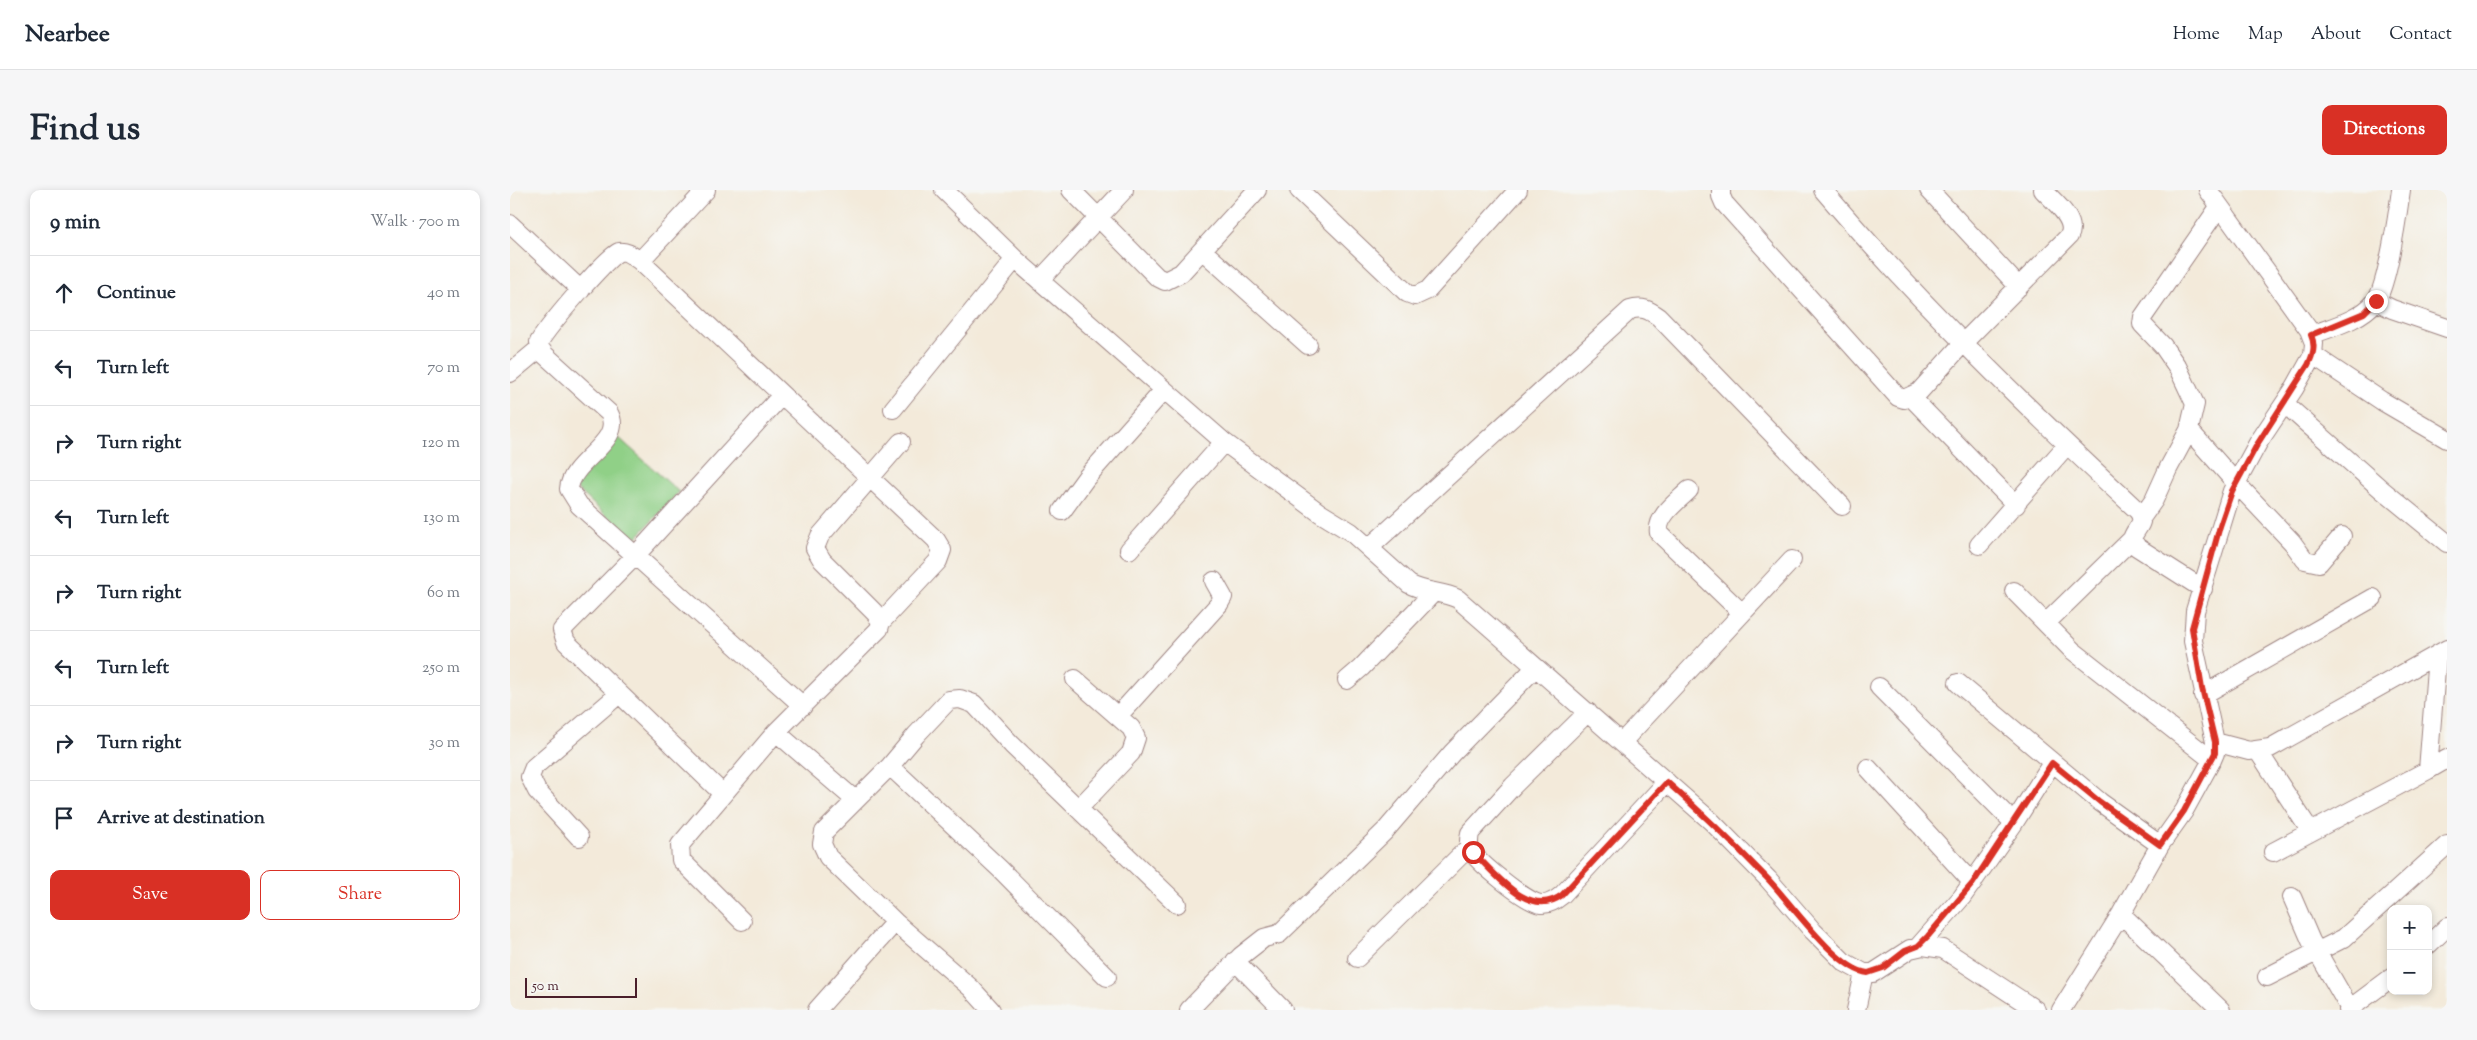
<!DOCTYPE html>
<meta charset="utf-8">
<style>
:root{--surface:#fff;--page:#f6f6f7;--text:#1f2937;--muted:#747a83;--line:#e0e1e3;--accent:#d93025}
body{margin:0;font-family:"Sorts Mill Goudy",serif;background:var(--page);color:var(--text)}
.controls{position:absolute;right:15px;bottom:15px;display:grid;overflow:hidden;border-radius:10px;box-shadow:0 2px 8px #0003}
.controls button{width:45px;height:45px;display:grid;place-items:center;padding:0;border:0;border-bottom:1px solid var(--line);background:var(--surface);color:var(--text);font:25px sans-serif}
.scale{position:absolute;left:15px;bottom:12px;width:112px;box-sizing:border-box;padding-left:5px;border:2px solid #4a1f2b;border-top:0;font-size:14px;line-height:18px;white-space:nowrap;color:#4a1f2b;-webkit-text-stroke:4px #f6f6f2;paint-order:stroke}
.stop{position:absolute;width:15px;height:15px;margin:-11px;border:4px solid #d93025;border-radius:50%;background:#fff}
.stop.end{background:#d93025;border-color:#fff;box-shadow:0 1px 5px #0008}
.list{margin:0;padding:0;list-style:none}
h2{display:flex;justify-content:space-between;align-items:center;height:65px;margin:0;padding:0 20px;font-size:21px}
h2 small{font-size:16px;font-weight:400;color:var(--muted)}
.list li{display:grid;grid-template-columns:32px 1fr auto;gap:15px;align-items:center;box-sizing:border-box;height:75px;padding:0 20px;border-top:1px solid var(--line)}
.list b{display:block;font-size:19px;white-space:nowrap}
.list em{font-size:16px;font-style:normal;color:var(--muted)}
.actions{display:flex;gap:10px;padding:15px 20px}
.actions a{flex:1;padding:11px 0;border:1px solid var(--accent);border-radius:10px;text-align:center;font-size:18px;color:var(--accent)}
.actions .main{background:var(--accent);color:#fff}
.icon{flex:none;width:28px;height:28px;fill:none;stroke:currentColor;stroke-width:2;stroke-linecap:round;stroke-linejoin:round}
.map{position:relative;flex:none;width:1937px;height:820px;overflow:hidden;border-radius:10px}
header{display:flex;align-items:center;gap:30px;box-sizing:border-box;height:70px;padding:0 25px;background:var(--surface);border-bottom:1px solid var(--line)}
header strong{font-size:24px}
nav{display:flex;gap:28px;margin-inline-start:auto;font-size:18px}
.intro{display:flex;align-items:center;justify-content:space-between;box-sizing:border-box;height:120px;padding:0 30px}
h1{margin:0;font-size:35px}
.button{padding:12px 22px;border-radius:10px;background:var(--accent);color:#fff;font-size:18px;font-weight:700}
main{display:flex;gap:30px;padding:0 30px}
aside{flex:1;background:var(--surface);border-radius:10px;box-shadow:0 2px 8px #0003}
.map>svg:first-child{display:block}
</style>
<header>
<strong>Nearbee</strong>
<nav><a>Home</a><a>Map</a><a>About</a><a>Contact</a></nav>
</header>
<div class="intro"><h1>Find us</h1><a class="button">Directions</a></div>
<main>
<aside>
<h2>9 min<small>Walk · 700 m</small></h2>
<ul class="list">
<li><svg class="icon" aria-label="ahead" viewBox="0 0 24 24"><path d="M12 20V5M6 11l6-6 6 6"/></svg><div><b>Continue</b></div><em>40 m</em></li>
<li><svg class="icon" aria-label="left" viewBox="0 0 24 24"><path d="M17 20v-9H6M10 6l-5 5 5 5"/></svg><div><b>Turn left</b></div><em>70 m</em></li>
<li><svg class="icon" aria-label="right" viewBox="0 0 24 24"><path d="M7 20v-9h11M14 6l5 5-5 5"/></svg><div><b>Turn right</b></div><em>120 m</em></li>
<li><svg class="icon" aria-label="left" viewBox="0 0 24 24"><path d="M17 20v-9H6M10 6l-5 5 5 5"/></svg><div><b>Turn left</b></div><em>130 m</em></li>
<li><svg class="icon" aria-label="right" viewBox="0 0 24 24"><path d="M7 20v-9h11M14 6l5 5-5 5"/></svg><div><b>Turn right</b></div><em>60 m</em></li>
<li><svg class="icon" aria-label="left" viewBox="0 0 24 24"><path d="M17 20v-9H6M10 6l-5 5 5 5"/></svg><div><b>Turn left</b></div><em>250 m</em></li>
<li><svg class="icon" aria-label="right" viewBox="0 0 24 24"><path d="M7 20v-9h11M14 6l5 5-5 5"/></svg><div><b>Turn right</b></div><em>30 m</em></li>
<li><svg class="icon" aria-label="arrive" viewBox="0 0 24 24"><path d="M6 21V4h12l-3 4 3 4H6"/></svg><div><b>Arrive at destination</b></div></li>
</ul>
<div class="actions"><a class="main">Save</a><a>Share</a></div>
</aside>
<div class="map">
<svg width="1937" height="820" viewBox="0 0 1937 820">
<rect width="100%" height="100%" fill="#f6f6f2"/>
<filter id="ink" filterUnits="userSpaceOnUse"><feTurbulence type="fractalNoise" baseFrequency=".02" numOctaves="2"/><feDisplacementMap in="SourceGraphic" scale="10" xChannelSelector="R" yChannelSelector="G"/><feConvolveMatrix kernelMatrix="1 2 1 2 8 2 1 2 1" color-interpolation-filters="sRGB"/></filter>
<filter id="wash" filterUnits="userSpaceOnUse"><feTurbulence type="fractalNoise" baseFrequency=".0096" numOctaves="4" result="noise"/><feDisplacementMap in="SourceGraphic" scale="20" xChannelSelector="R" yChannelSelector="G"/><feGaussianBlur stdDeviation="1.12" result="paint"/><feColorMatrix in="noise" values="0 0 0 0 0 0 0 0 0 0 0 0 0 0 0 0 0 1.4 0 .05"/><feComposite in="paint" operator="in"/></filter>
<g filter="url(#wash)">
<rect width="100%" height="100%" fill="#f3eada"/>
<path fill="#90d087" stroke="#6d7859" d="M108,247L169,302L123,351L62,294Z"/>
</g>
<g filter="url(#ink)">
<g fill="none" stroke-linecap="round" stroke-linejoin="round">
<defs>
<path id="minor" d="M434,0L505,69L714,252L810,323L841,342L899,394C915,403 932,401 948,409L1202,632L1258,689L1303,741L1334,772L1354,783H1363L1400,759L1413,756L1433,759L1526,820
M561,0L647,87L655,91L671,83L747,0
M789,0L897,103L905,106L918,100L1008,0
M1211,0V6L1214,13L1388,207L1394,209L1409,202L1455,151L1559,46C1568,30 1543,11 1533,0
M1313,0C1409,113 1519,220 1628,321C1637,334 1625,337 1622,349L1627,357L1693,399
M1419,0L1509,97
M0,34L71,100
M693,61L798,155
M130,71L196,0
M530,90L614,0
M1866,111L1882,119L1937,138
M1801,145C1822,137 1850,130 1865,112C1877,98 1888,22 1891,0
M1803,165L1872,211L1937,249
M0,183L30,158
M1401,207L1506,315
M1775,214L1871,299L1937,353
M383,219L505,69
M1679,240L1726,293L1782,352L1795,370L1809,373L1832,346
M1179,300C1168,311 1146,326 1149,343L1232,423
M552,321L576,288L654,200
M1632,327L1644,310L1658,279L1679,240L1685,214L1668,178L1653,156L1632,134L1633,127L1709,17
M1469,355L1557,255
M860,357L1120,120C1132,116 1139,120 1149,127L1332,316
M619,360L714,252
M1504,401L1562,460L1702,570
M1536,433L1622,349
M565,489L621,538L626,548L621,563L569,618
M837,490L851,478L923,403
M1448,493L1590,612L1650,655
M1369,497L1504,633L1452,707L1408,757
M1693,505L1863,408
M293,516L69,315L59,299C61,270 115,252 99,223L35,165L30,158L29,152C37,138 97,66 109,62C116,60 124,67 130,71L426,350L432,360L428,371L371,432
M1078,522L1003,596L960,643C959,649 958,653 960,659C967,672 1016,712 1031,714C1039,715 1046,710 1052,705L1157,592
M608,526L709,414L713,407L704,391
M266,542L345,610
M1112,552L1282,370
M1705,552L1739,561L1760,558L1937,459
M1748,561L1801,642
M380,576L490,679L597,787
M1358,578L1463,693
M1918,580L1937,569
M212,603L56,452L52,440L126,365L272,205
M1504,633L1542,573
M69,647L27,601L20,587L24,577L108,505
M1763,662L1918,580L1927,466
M1782,707L1801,751L1840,819
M1611,724L1711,820
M232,731L171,670L170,655L266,542L369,439L371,432L366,424L312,370L305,358L310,346L391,252
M1918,755L1937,737
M847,768L959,657
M725,771L773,820
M1757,787L1834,748L1937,655
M307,820L385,732
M481,820L461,798L385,732L318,667L312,654L314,642L380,576L406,545L439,510L450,509L464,514L502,555L667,714
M679,820L731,766L754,748L769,744L875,641L942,563L1025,478
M1346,820L1354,783
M1551,820L1611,724L1650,655L1674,621L1702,570L1705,563V552L1683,451L1685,421L1722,301L1748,253L1784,199L1803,165L1804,153L1799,140L1698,0
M1838,820L1881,788"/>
</defs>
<use href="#minor" stroke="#9e8482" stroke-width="20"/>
<use href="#minor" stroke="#fff" stroke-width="18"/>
</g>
</g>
<g fill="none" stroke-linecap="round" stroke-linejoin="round" filter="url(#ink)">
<path stroke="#d93025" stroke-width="6" d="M963,662C985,683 1019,730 1052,705L1157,592C1191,622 1224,654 1256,687C1279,710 1326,780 1358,783L1373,778L1395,761L1408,756L1418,746L1463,693L1542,573L1590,612L1650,655L1674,621L1705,563V552L1692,498L1682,438L1710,336L1722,301L1748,253L1798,175C1803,165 1806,156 1801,145L1854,123L1866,111"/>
</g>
</svg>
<div class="controls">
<button>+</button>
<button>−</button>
</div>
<div class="scale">50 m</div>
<div class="stop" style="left:963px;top:662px"></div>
<div class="stop end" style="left:1866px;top:111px"></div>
</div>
</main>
